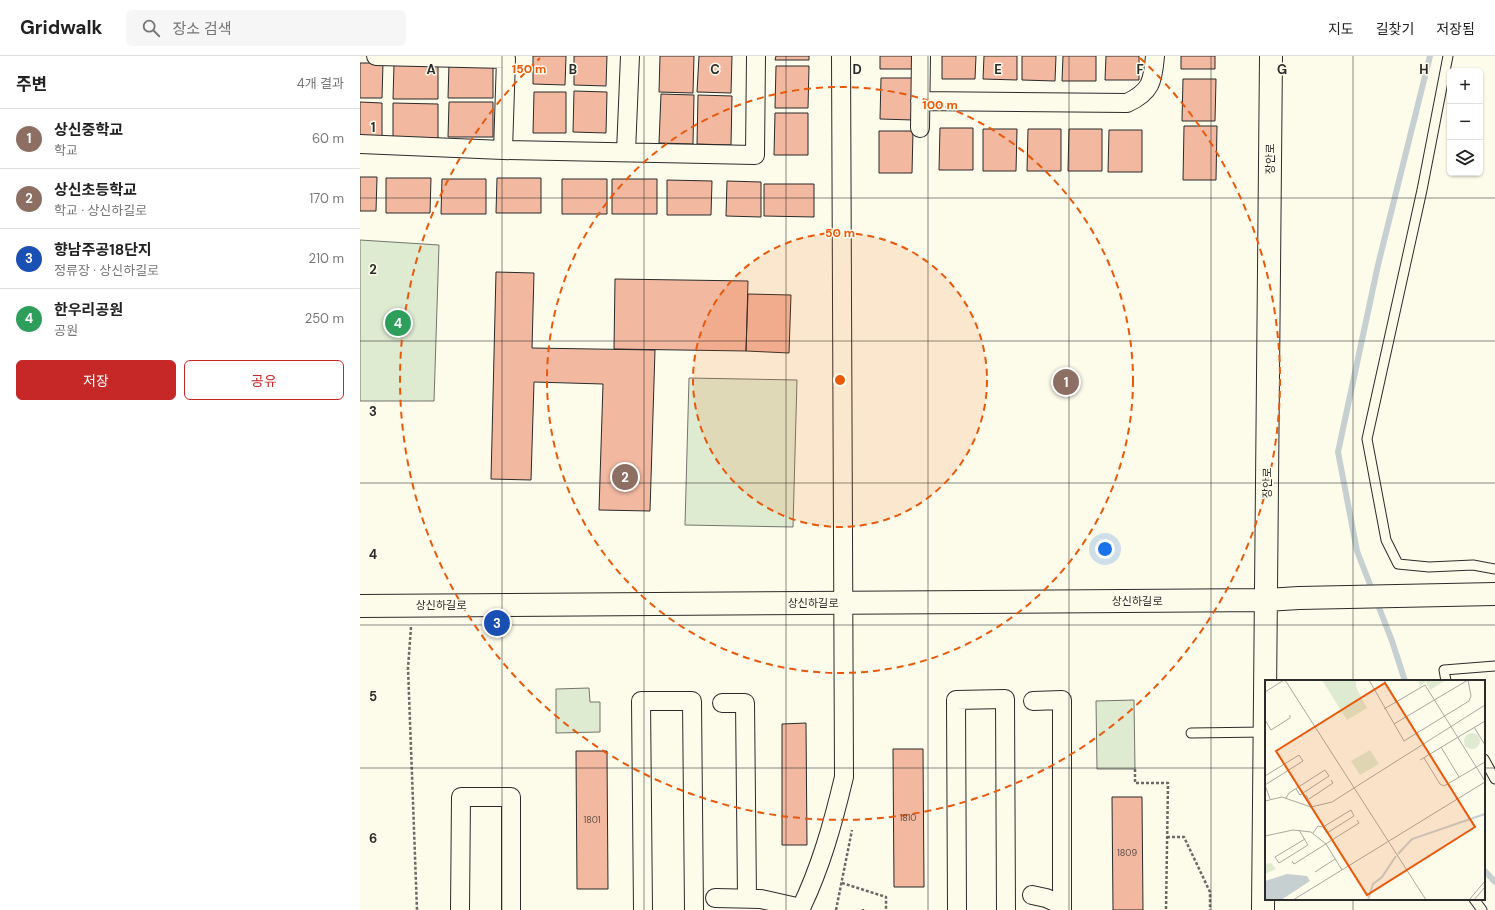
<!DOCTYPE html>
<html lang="ko">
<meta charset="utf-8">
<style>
:root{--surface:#fff;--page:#f6f6f6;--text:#222;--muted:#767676;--line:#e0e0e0;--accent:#c62828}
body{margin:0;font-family:"DM Sans","Noto Sans KR",sans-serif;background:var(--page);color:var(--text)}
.controls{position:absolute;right:12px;top:12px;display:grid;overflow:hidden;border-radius:6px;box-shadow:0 1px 3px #0004}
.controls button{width:36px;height:36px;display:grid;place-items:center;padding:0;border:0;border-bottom:1px solid var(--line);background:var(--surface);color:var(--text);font:20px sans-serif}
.you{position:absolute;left:745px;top:493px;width:14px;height:14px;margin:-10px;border:3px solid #fff;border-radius:50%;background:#1a73e8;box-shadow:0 0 0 6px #1a73e833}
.badge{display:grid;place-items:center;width:26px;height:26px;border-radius:50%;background:var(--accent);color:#fff;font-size:13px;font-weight:700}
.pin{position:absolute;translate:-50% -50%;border:2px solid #fff;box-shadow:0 1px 4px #0006}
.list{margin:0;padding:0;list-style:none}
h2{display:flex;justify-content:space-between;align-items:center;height:52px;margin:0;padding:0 16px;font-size:17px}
h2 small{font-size:13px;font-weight:400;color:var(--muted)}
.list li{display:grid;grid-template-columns:26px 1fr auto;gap:12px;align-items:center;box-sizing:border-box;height:60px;padding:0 16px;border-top:1px solid var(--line)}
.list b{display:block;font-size:15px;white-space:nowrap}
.list p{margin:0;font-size:13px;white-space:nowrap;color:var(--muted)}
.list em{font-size:13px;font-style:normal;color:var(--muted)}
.actions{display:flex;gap:8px;padding:12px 16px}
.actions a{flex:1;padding:9px 0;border:1px solid var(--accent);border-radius:6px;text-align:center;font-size:14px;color:var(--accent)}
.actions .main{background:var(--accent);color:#fff}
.icon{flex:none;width:22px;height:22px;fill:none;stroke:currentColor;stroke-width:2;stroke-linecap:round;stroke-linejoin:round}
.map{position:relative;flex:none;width:1135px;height:854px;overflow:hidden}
header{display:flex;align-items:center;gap:24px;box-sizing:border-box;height:56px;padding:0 20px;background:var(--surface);border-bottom:1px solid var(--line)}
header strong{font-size:19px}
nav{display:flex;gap:22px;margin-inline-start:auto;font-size:14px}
.search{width:280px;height:36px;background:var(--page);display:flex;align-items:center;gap:10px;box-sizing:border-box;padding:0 14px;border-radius:6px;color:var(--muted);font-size:15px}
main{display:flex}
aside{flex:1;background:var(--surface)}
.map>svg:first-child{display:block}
</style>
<header>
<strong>Gridwalk</strong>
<div class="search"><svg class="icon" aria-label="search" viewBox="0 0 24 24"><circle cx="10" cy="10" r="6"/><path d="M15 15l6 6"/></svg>장소 검색</div>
<nav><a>지도</a><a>길찾기</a><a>저장됨</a></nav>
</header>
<main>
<aside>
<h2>주변<small>4개 결과</small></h2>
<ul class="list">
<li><span class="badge" style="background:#8d6e63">1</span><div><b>상신중학교</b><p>학교</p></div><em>60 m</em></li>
<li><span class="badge" style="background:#8d6e63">2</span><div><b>상신초등학교</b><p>학교 · 상신하길로</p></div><em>170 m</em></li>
<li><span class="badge" style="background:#1a4fb4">3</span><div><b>향남주공18단지</b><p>정류장 · 상신하길로</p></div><em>210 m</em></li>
<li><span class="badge" style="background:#2e9e5b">4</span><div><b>한우리공원</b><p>공원</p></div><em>250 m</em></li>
</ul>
<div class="actions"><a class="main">저장</a><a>공유</a></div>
</aside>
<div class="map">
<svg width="1135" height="854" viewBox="0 0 1135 854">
<rect width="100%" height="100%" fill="#fdfbea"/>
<path fill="#deebd1" stroke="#74746e" d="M0,184L79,189L74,345H0Z
M329,322L437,324L433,471L325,469Z
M229,632L230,646H240V676L196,677V633Z
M774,644L775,713H737L736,645Z"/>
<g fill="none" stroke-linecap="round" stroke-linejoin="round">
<path stroke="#c7d0d0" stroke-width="6" d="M1045,625L1032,585L997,495L978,396L1018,209L1070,0
M1124,814L1135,826"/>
</g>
<path fill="#f2b8a0" stroke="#2b2b2b" d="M173,0H206L205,29L173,28Z
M214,0H247L246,30L214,29Z
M300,0H334L333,37L299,36Z
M339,0H372L371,37L337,36Z
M416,0H449V4H415Z
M520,0H554L553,13H520Z
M582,0H616L615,23H582Z
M624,0H657V24L623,23Z
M662,0H696L695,25L662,24Z
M703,0H736V25H702Z
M746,0H779V24H745Z
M821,0H855V13H821Z
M0,7H23L22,42H0Z
M89,7L133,8V42H88Z
M34,8H78V43H33Z
M416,10H449L448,52H415Z
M521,22H554L553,64L520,63Z
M823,23H856L855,65H822Z
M214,35L247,36L246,77L213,76Z
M174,36H206V77H173Z
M301,38L334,39L333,88L299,87Z
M338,39L372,40L371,89L337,88Z
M0,46L22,47V81H0Z
M89,46H133V81H88Z
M33,47L78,48V83L33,82Z
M415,57H448V99H414Z
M824,70H857L856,124H823Z
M580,72H613V114H579Z
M623,73H657L656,115H623Z
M668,73H701V115H667Z
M709,73H742V115H708Z
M749,74H782V116H748Z
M519,75H553L552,117H519Z
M0,121H17L16,155H0Z
M26,122H71L70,157H26Z
M137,122H181V157H136Z
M82,123H126V158H81Z
M202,123H247V158H202Z
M252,123H297V158H252Z
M307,124L352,125L351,159H307Z
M367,125L401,126V161L366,160Z
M404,128H454V161L404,160Z
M136,216L174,217L172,292L295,294L290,455L239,454L243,328L174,326L171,424L131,423Z
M255,223L388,225L386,295L254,293Z
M388,238L431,239L429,297L386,295Z
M446,667L447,789H422V668Z
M533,693H563L564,831H534Z
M216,695H247L248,833H217Z
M752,741H782L783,854H753Z"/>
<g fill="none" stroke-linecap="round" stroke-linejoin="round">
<defs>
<path id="lane" d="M1088,0L1062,134L1007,383L1026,484L1038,508L1069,511L1113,509L1135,513
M1086,625L1084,614L1135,610
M831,677L905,676
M1124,703L1135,723
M1114,843L1122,854"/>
<path id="street" d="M16,0L146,3L143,94
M560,45L767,47C791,36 793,25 795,0
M560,72L561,0
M0,88L143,94L395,99L396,0
M266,96L270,0
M673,645L702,644V854
M362,647H385L387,842
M672,839L686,842L702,849
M355,842L401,843L441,852
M100,854L101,741H151V854
M283,854L281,645H332L334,854
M440,854C461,811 473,767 484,721L481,0
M597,854L596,644L645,643L646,854"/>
<path id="secondary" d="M0,550L907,544L939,542L1135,538
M903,854L911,0"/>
</defs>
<use href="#lane" stroke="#2b2b2b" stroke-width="11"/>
<use href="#street" stroke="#2b2b2b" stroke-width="20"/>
<use href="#secondary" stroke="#2b2b2b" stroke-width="24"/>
<path stroke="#6a6964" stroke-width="2.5" stroke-dasharray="3 2" stroke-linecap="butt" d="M51,571L48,612L57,854
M775,713V727H808L806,854
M807,781H824L850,836V854
M482,827L526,841V854
M503,853V854
M476,854L492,774"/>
<use href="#lane" stroke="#fdfbea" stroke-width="9"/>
<use href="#street" stroke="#fdfbea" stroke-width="18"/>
<use href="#secondary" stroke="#fdfbea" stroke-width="22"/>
</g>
<path fill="none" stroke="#2b2b2b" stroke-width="1" stroke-opacity="0.55" d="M142,0V854M284,0V854M426,0V854M568,0V854M709,0V854M851,0V854M993,0V625M0,142H1135M0,285H1135M0,427H1135M0,569H1135M0,712H906M1124,712H1135M993,843V854"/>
<circle cx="480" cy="324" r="147" fill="#e8590c" fill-opacity=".12"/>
<g fill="none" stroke="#e8590c" stroke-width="2" stroke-dasharray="7 5">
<circle cx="480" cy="324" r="147"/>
<circle cx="480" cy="324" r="293"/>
<path d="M780 2A440 440 0 1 1 180 2"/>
</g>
<g text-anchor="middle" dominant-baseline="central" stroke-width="3" stroke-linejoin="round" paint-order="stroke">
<g font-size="9" fill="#5d4e48">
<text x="548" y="762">1810</text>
<text x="232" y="764">1801</text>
<text x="767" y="797">1809</text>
</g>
<g font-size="11" fill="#2b2b2b" stroke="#fdfbea">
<text transform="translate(910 103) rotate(-90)">장안로</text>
<text transform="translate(907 427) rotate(-90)">장안로</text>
<text x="777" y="545">상신하길로</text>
<text x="453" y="547">상신하길로</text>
<text x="81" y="549">상신하길로</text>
</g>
</g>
<g transform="translate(905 624)">
<rect width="220" height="220" fill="#fdfbea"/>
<path d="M57,0H91V7L102,28L82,40ZM153,0H181L165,10L161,2L155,6ZM199 61a8 8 0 1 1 16 0a8 8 0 1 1-16 0ZM105,70L114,84L95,95L86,81ZM6,183L11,189L0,194V184Z" fill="#deebd1"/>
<path d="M22,194L42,196L45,201L16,220H0V201Z" fill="#c7d0d0"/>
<path fill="none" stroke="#c7d0d0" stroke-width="2" d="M133,174L147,159L220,134M103,220L108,204L117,197L131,176"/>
<path fill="none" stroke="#a9a89e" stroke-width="1" d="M20,0L161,220M104,0L139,61L204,21L206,16L203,0M119,0L131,22L119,29M0,12L19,0M131,22L160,5L220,101M0,40L6,50L25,38V35M129,44L203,0M209,47L220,65M176,67L194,97M159,78L175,104L179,106L220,82M155,80L220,41M0,96L34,75L38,81L0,105M0,105L5,119M41,115L47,127M21,118L24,113L60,90L64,96L35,115L31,109M44,119L68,103L66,100M0,121L17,117L46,127L67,122L220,25M86,130L89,136L62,153L58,147ZM34,150L43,165L14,183L10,177L40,159M48,153L53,146L58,147M0,156L28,150L46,152L61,164L77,190M27,181L29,184L94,143L92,140M50,192L70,179M28,220L220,102M204,220L220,201M209,220L220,207"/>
<path fill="#e8590c" fill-opacity="0.15" stroke="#e8590c" stroke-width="2" d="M120,3L210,147L102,215L11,71Z"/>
<rect width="220" height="220" fill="none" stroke="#2b2b2b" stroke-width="2"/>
</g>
<g font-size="13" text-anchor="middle" font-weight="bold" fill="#2b2b2b" stroke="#fdfbea" stroke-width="3" stroke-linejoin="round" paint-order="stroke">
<text x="71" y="18">A</text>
<text x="213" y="18">B</text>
<text x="355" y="18">C</text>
<text x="497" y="18">D</text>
<text x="638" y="18">E</text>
<text x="780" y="18">F</text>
<text x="922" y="18">G</text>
<text x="1064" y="18">H</text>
<text x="13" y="76">1</text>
<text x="13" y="218">2</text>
<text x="13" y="360">3</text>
<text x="13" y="503">4</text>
<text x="13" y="645">5</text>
<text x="13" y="787">6</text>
</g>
<circle cx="480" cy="324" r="6" fill="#e8590c" stroke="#fdfbea" stroke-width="2"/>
<g font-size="12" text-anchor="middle" font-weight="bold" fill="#e8590c" stroke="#fdfbea" stroke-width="3" stroke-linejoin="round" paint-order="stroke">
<text x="169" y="17">150 m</text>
<text x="580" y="53">100 m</text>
<text x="480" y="181">50 m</text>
</g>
</svg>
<div class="controls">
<button>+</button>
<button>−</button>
<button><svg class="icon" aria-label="layers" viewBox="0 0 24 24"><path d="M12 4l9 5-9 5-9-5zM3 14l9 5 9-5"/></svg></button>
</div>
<div class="you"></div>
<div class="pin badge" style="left:706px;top:326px;background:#8d6e63">1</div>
<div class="pin badge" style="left:265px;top:421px;background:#8d6e63">2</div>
<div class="pin badge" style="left:137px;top:567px;background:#1a4fb4">3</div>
<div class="pin badge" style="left:38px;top:267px;background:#2e9e5b">4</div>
</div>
</main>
